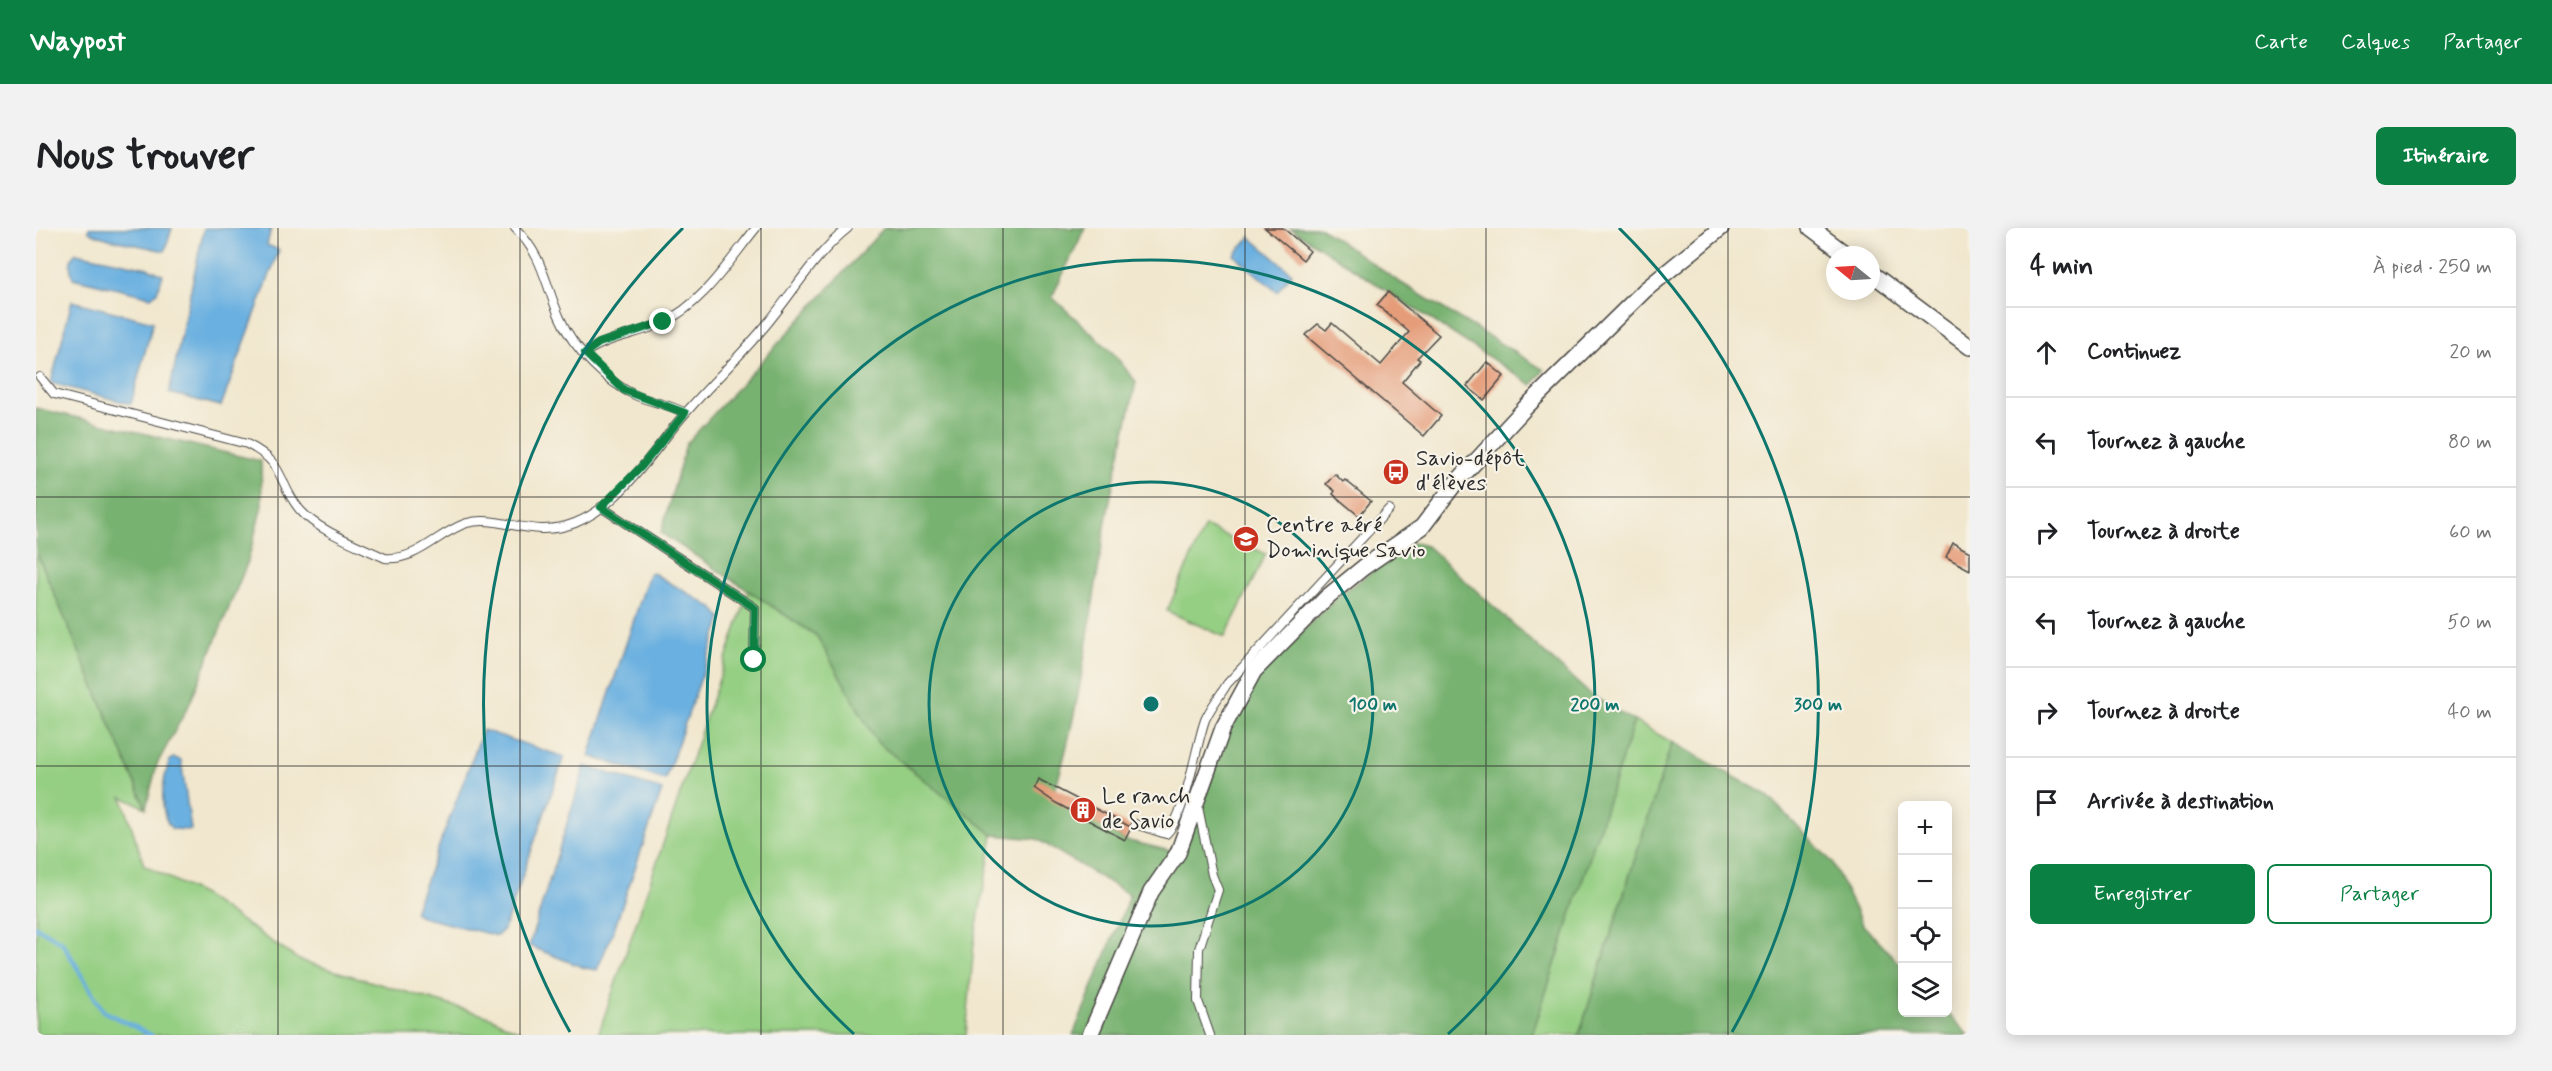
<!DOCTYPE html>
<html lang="fr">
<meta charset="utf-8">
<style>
:root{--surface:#fff;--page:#f2f2f2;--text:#202124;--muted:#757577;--line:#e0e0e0;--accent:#0b8043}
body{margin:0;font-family:Mynerve,sans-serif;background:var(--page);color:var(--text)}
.controls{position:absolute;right:18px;bottom:18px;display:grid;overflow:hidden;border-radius:9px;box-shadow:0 3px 15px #0003}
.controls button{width:54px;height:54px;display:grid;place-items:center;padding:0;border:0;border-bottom:2px solid var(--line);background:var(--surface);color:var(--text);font:30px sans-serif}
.compass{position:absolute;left:1790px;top:18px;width:54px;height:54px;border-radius:50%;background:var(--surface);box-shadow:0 3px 15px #0003;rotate:288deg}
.stop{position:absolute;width:18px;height:18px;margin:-14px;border:4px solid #0b8043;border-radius:50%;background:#fff}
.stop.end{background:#0b8043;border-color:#fff;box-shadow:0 2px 6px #0008}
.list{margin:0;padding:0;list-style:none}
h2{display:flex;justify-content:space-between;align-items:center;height:78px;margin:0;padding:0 24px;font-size:26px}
h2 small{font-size:20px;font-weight:400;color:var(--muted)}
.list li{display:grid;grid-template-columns:39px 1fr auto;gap:18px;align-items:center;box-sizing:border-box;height:90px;padding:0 24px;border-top:2px solid var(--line)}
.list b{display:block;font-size:22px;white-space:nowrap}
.list em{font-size:20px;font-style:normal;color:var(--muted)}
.actions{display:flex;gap:12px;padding:18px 24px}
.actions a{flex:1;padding:14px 0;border:2px solid var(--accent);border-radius:9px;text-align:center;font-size:21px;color:var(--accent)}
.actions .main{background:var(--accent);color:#fff}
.icon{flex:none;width:33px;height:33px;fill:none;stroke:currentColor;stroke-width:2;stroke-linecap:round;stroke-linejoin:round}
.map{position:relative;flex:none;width:1934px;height:807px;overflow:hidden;border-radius:9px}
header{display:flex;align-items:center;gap:36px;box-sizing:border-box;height:84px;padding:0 30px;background:var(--accent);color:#fff}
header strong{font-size:28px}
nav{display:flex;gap:33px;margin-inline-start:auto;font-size:21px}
.intro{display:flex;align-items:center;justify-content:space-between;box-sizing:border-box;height:144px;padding:0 36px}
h1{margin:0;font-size:42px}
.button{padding:15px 27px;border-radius:9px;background:var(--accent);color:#fff;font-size:21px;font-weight:700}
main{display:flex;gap:36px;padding:0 36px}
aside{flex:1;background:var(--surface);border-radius:9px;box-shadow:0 3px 15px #0003}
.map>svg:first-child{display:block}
</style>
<header>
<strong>Waypost</strong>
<nav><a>Carte</a><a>Calques</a><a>Partager</a></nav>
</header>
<div class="intro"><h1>Nous trouver</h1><a class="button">Itinéraire</a></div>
<main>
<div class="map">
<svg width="1934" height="807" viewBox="0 0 1934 807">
<rect width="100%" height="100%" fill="#f7f3e8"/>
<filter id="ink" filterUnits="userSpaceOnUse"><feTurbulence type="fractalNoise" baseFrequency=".0167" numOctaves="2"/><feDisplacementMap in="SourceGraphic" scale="12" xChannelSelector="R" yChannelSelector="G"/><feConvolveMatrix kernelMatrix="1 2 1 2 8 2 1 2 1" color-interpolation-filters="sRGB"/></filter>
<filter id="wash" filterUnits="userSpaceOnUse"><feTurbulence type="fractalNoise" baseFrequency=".008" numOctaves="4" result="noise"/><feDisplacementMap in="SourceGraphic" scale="24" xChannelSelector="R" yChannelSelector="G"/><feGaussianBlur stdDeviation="1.35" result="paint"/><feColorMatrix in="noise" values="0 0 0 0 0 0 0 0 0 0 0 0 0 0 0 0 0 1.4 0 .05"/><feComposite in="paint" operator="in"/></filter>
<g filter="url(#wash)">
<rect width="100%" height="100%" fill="#f1e7ce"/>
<path fill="#95cf83" stroke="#607d57" stroke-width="1.5" d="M1169,298L1230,326L1189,409L1131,383Z
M0,323L110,580L86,569L108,637L167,667L263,732L454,789L491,807H0Z
M713,363L781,408L841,514L957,607L938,715L930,807H562Z
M1598,493L1636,514L1543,807H1496Z"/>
<path fill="#78b271" stroke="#526e4e" stroke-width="1.5" d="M848,0H1049L1016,69L1078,126L1100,154C1091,198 1079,243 1071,288C1054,382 1046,479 1016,571L1089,612L1147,626L1194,502L1223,445L1306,365L1378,314L1392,319L1556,468L1598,493L1496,807H1037L1094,667L1001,611L957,607L841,514L781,408L625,305L650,216Z
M1254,0H1285L1362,53L1508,142L1496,157Z
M0,180L225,233L226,278L212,333L154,475L121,536L110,580L0,323Z
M1636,514L1731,567L1796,634L1826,696L1866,738V784L1911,785L1933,807H1543Z"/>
<path fill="#6ab0e0" stroke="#4a6e86" stroke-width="1.5" d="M53,0H136L129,23L73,11L53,4Z
M168,0H235L231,17L243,22L185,178L133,165Z
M1214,9L1256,45L1241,64L1198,27Z
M40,25L112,40L127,47L121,64L115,69L37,50C34,41 32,32 40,25Z
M36,73L117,94L95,176L15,155Z
M617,345L677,380L686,390L629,552L553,528L613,346Z
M447,502L528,529L468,701L461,708L386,689L378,684Z
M137,530L145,532L155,602L136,601C121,585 127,550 134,532Z
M549,538L626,562L577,704L561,742L549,740L493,718Z"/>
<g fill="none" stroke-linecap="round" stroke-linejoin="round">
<path stroke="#6ab0e0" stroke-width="4.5" d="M0,699L26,714L67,783L115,807"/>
</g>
<g id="blocks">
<path fill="#e59c79" d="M1229,0H1247L1274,23L1267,32Z
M1352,64L1403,107L1381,130L1384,132L1366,154L1405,188L1388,208L1269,107L1282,96L1290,102L1296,95L1345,137L1373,104L1341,77Z
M1451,134L1468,148L1448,172L1431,158Z
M1299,246L1307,254L1309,252L1335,273L1323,288L1297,266L1299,263L1290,256Z
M1917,315L1934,324V342L1910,329Z
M1002,551L1093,598L1095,600L1089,612L1020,575L998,560Z"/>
</g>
</g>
<g filter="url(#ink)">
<use href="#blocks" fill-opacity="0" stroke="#494743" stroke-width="1.5"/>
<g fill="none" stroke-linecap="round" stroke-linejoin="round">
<defs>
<path id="service" d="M479,0C508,29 508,54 524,90C537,120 571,155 601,168C617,175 634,176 649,185
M549,125C573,108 600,107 626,95C666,77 693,33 720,0
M4,149L18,166L211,216C251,236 240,253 264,282C282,303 324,318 349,330C382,333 402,304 431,295C465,286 496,312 539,295C582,278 613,229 641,195C669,161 702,131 730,97C757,65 779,26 812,0
M565,279L719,380L718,432
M1162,579L1176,647L1182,662L1163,721L1162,773L1174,807
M1099,596L1130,606C1150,588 1159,520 1169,492C1174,480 1184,468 1191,456L1353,281"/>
<path id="minor" d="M1775,0L1811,27
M1835,45L1934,119
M1054,807L1115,664L1142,625L1187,500L1218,443L1291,369L1328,339L1386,299L1417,258L1489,180L1609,62L1685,0"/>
</defs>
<use href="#service" stroke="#494743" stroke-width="10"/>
<use href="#minor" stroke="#494743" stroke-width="18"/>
<use href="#service" stroke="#fff" stroke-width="8"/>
<use href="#minor" stroke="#fff" stroke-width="15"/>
</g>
</g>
<g fill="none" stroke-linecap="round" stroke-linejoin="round" filter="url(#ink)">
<path stroke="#0b8043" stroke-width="8" d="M627,94L563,115L549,125L588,162L649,185L605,239L565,279L719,380L718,432"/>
</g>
<path fill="none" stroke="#2b2b2b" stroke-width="1.5" stroke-opacity="0.55" d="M242,0V807M484,0V807M725,0V807M967,0V807M1209,0V807M1450,0V807M1692,0V807M0,269H1934M0,538H1934"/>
<g fill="none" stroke="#0f766e" stroke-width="3">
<circle cx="1115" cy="476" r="222"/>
<path d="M818 806A444 444 0 1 1 1412 806"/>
<path d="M534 804A667 667 0 0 1 647 0M1583 0A667 667 0 0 1 1696 804"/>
</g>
<defs>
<symbol id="bus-disc" viewBox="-11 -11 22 22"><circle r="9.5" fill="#c8321e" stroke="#f7f3e8"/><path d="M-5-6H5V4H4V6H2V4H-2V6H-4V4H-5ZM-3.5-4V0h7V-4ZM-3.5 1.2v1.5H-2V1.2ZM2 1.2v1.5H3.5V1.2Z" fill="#fff"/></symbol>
<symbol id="school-disc" viewBox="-11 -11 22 22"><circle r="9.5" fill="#c8321e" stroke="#f7f3e8"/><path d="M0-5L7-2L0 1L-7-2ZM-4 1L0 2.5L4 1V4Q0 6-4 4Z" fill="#fff"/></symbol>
<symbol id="building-disc" viewBox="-11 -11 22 22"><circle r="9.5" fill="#c8321e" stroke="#f7f3e8"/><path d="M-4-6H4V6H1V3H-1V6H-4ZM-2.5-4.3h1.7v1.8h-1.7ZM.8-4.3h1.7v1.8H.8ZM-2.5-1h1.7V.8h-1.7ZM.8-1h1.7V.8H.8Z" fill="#fff"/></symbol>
</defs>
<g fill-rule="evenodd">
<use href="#bus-disc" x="1345" y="229" width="30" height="30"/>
<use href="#school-disc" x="1195" y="296" width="30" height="30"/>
<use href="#building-disc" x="1032" y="567" width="30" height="30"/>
</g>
<g text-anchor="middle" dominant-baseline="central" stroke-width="4.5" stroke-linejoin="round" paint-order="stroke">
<g font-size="22" fill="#2b2b2b" stroke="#f7f3e8" text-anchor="start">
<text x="1380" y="231">Savio-dépôt<tspan x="1380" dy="25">d'élèves</tspan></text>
<text x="1230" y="298">Centre aéré<tspan x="1230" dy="25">Dominique Savio</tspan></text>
<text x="1066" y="569">Le ranch<tspan x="1066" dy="25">de Savio</tspan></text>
</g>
</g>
<circle cx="1115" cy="476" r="9" fill="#0f766e" stroke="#f7f3e8" stroke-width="3"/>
<g font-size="18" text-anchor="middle" font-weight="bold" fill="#0f766e" stroke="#f7f3e8" stroke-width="4.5" stroke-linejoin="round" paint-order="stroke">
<text x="1337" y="482">100 m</text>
<text x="1559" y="482">200 m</text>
<text x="1782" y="482">300 m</text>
</g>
</svg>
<div class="controls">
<button>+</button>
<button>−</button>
<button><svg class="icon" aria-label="locate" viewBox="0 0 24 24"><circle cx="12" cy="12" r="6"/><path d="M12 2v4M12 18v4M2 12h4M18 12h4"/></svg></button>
<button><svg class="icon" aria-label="layers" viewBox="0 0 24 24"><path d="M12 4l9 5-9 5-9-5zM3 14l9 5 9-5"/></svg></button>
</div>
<svg class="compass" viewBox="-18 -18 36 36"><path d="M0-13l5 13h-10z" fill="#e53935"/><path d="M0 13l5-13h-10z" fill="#757577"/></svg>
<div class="stop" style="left:718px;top:432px"></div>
<div class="stop end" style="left:627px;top:94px"></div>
</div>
<aside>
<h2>4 min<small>À pied · 250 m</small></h2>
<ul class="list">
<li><svg class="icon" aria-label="ahead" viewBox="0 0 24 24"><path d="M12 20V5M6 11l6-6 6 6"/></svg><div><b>Continuez</b></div><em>20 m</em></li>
<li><svg class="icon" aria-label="left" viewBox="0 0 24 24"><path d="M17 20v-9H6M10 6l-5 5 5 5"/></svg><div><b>Tournez à gauche</b></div><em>80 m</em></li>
<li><svg class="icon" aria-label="right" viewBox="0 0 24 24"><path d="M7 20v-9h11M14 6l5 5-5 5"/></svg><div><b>Tournez à droite</b></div><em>60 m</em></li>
<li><svg class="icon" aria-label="left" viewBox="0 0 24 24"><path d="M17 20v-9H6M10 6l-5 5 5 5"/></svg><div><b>Tournez à gauche</b></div><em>50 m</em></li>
<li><svg class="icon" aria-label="right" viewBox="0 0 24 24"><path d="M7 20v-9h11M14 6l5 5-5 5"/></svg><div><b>Tournez à droite</b></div><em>40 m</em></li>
<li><svg class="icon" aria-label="arrive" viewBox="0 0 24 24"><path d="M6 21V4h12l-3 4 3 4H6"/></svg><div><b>Arrivée à destination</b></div></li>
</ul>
<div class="actions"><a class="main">Enregistrer</a><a>Partager</a></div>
</aside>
</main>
